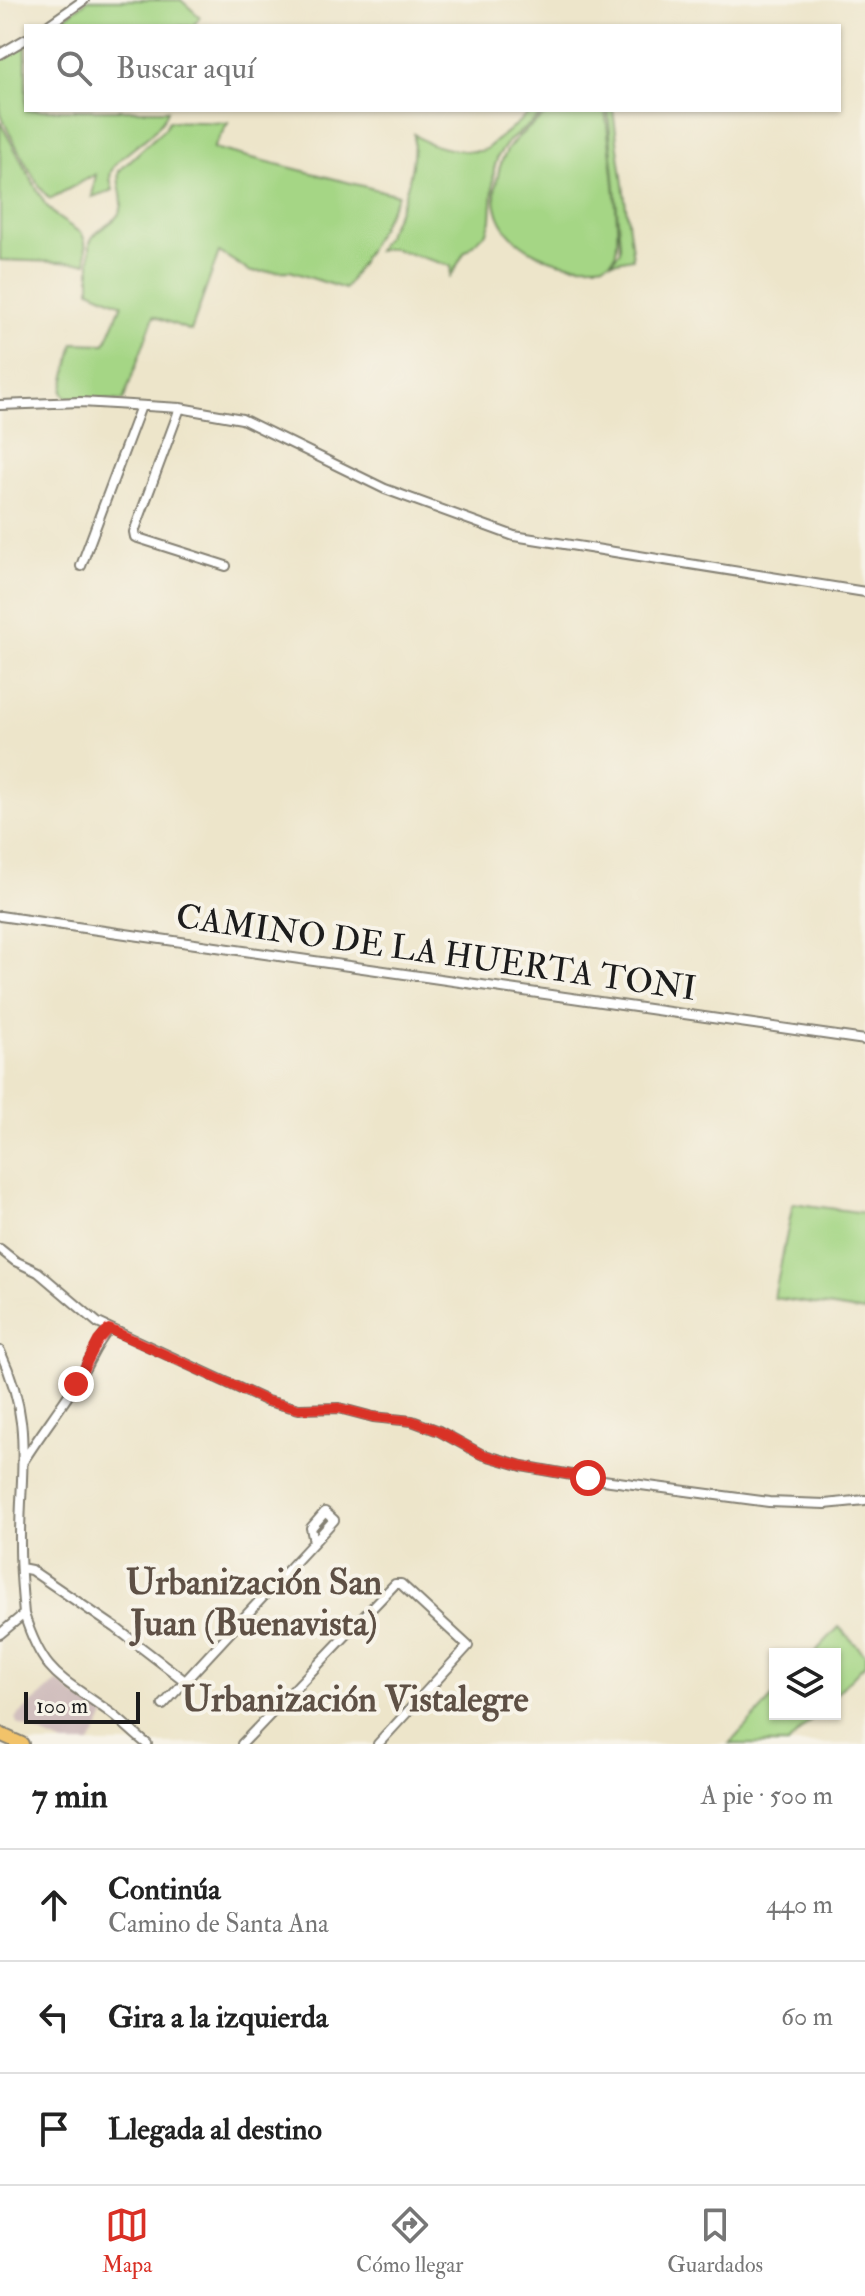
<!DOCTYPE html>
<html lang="es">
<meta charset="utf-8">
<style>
:root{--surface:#fff;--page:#f2f2f2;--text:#222;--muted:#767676;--line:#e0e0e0;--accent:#d93025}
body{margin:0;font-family:"IM FELL Double Pica",serif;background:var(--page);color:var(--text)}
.controls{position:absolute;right:24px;bottom:24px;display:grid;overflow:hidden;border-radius:0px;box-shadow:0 2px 6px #0004}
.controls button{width:72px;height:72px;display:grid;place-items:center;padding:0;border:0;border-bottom:2px solid var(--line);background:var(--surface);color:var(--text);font:40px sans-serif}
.scale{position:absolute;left:24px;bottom:20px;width:116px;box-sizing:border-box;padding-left:8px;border:4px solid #1c1c1c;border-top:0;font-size:22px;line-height:28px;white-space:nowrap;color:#1c1c1c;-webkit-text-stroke:6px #f7f3e8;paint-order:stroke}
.stop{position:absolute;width:24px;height:24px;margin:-18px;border:6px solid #d93025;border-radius:50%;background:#fff}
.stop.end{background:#d93025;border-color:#fff;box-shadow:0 2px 8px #0008}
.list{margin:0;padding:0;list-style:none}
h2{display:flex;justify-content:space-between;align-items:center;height:104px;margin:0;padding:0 32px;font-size:34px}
h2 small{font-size:26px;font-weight:400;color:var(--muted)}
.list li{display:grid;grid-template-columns:52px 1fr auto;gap:24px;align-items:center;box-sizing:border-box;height:112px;padding:0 32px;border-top:2px solid var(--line)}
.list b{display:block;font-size:30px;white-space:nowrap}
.list p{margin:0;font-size:26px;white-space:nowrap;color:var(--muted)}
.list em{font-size:26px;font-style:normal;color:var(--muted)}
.icon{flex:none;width:44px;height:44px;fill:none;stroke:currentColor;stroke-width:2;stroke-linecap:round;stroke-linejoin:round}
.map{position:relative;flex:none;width:865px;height:1744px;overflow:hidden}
.search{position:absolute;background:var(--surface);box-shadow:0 2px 6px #0004;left:24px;right:24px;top:24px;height:88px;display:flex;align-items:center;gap:20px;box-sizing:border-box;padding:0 28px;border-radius:0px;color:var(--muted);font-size:30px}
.sheet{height:440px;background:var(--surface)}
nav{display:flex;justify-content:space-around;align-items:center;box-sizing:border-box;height:112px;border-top:2px solid var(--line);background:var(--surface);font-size:22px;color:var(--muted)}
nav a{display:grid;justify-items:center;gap:4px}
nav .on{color:var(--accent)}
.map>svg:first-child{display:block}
</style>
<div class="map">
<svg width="865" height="1744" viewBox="0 0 865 1744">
<rect width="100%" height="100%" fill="#f7f3e8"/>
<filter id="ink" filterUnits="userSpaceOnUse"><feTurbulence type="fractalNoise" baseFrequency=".0125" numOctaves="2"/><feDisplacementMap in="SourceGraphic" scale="16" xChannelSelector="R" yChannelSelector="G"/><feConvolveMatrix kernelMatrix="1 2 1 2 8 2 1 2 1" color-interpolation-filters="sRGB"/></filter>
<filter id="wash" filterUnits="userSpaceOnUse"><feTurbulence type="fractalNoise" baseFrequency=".006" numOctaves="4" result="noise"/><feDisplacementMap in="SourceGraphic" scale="32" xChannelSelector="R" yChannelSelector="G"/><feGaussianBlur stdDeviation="1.8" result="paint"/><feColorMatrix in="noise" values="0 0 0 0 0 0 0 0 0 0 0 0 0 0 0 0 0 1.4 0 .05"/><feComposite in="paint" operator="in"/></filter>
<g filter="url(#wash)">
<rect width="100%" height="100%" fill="#ede5ca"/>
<path fill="#d1bfbe" d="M58,1681L75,1696L106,1715L90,1744H64L18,1724L15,1718Z"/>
<path fill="#a5d685" stroke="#607950" stroke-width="2" d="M88,0H181L200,17L193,26H53Z
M26,42V110H168C156,140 118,153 111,172C109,178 111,184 113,190L92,197L96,174L50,199C39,190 2,123 0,109C0,93 0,75 0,58Z
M533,110H547L508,142L498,156L494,169L491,220L487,232L464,253L450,278L451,266L390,248L377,251C400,213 415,180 414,134C430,148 460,152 480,151L486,149Z
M552,110H605C608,134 624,241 614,257C608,265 600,265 592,265C556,268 508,248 497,211C494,202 495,189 497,180C499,166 504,152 514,141C525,130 539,120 552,110Z
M608,110H613L633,258L612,262L620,251V243Z
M169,121L228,123L213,148L398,195L369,249L345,289L290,271L251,272L219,252L191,331L154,316L123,401L66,398L62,392L74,343L105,344L122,304L90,290V242C96,227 116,225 121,209C125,196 116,185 119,171L165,128Z
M0,122L45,204L57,217L82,234L85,241L87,263L0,260Z
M793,1203L865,1213V1312L774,1298Z
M839,1627L865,1654V1664L835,1695V1654H813Z
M775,1695V1714H817L788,1744H729Z"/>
</g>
<g filter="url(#ink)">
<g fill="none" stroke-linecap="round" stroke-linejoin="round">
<defs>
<path id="minor" d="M47,26L84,0
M0,54L26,39
M0,405L81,402L180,408L242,419L385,489L514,536L865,592
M180,408L134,532L135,537L226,566
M81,566L141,406
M0,916L865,1040
M0,1249L15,1261L38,1272L98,1323L267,1401L299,1409L339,1408L373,1417L412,1421L439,1431L481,1454L522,1466L588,1478L769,1502L825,1504L865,1500
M0,1351C35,1426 19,1469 20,1546C20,1569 22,1592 24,1614L0,1634
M24,1460C41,1433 60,1409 77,1382C89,1364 95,1345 109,1329
M21,1568L31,1570L116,1628L185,1681
M24,1614C44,1676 60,1676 108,1711C122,1721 134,1734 147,1744
M163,1705L314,1542L334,1520L325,1512L311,1528L314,1542
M242,1744L395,1584H401L468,1646L378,1744"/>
<path id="highway" d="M0,1734L22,1744"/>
</defs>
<use href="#minor" stroke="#848073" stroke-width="12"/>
<use href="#highway" stroke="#848073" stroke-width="16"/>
<use href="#minor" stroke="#fff" stroke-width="8"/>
<use href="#highway" stroke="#f2c36a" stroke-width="12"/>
</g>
</g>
<g fill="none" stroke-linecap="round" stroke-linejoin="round" filter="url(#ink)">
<path stroke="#d93025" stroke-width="10" d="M76,1384L98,1341L109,1329L267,1401L299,1409L339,1408L373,1417L412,1421L439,1431L481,1454L522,1466L588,1478"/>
</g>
<g text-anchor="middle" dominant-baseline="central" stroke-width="8" stroke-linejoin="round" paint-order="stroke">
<g font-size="34" fill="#1c1c1c" stroke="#f7f3e8">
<text transform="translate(436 953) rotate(8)">CAMINO DE LA HUERTA TONI</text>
</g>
<g font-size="36" font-weight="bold" fill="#5e5045" stroke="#f7f3e8">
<text x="254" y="1582">Urbanización San<tspan x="254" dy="41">Juan (Buenavista)</tspan></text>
<text x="355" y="1699">Urbanización Vistalegre</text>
</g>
</g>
</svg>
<div class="controls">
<button><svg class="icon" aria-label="layers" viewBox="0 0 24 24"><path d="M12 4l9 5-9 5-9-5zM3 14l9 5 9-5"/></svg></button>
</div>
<div class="scale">100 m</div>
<div class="stop" style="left:588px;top:1478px"></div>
<div class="stop end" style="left:76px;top:1384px"></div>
<div class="search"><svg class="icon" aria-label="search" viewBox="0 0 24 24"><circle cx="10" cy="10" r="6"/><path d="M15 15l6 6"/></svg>Buscar aquí</div>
</div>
<section class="sheet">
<h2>7 min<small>A pie · 500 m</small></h2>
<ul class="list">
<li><svg class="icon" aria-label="ahead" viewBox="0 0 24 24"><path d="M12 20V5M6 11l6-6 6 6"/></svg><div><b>Continúa</b><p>Camino de Santa Ana</p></div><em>440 m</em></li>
<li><svg class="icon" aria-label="left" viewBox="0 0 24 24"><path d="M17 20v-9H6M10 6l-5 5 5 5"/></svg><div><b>Gira a la izquierda</b></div><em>60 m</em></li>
<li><svg class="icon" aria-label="arrive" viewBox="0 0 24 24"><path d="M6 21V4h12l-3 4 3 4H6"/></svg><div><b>Llegada al destino</b></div></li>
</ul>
</section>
<nav>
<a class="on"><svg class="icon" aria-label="map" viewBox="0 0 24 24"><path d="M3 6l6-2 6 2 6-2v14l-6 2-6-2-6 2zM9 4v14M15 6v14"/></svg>Mapa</a>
<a><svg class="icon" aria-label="directions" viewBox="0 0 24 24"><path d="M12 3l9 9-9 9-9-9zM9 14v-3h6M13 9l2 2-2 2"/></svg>Cómo llegar</a>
<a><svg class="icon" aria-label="saved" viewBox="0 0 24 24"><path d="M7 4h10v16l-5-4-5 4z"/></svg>Guardados</a>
</nav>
